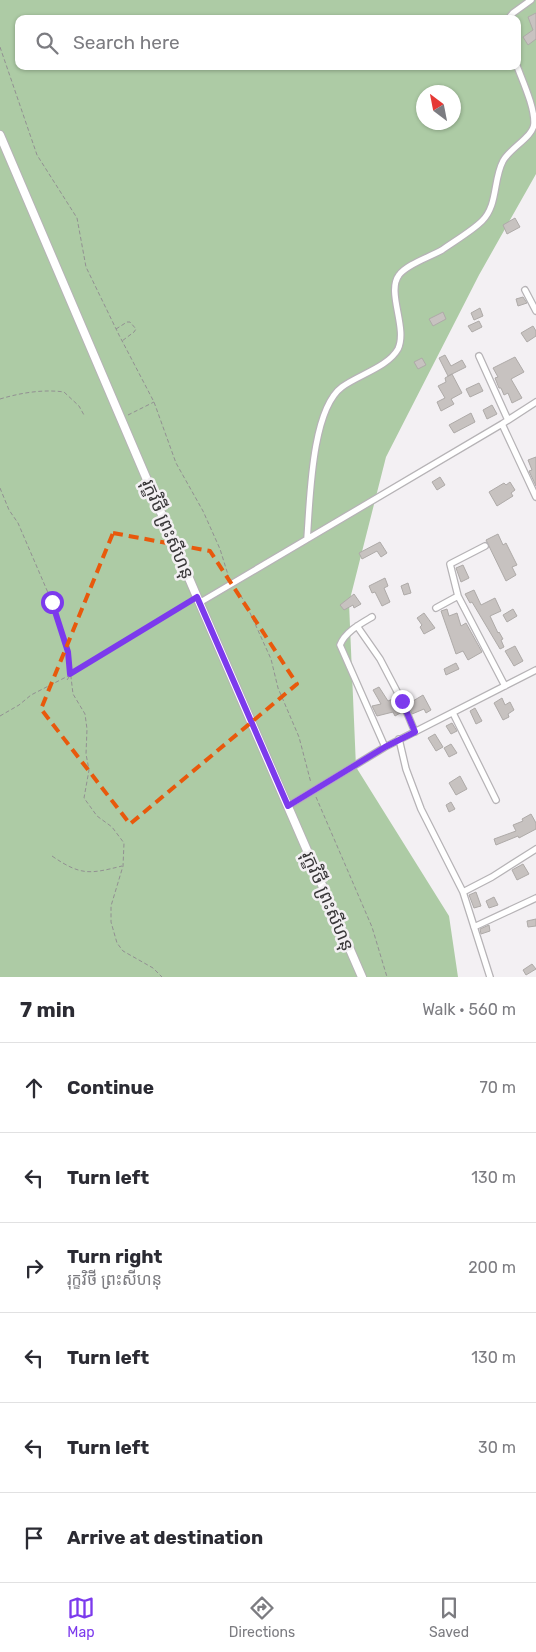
<!DOCTYPE html>
<meta charset="utf-8">
<style>
:root{--surface:#fff;--page:#f2f2f3;--text:#2b2b33;--muted:#7c7c81;--line:#e1e1e2;--accent:#7c3aed}
body{margin:0;font-family:Rubik,"Noto Sans Khmer",sans-serif;background:var(--page);color:var(--text)}
.compass{position:absolute;left:416px;top:85px;width:45px;height:45px;border-radius:50%;background:var(--surface);box-shadow:0 1px 4px #0004;rotate:328deg}
.stop{position:absolute;width:15px;height:15px;margin:-11px;border:4px solid #7c3aed;border-radius:50%;background:#fff}
.stop.end{background:#7c3aed;border-color:#fff;box-shadow:0 1px 5px #0008}
.list{margin:0;padding:0;list-style:none}
h2{display:flex;justify-content:space-between;align-items:center;height:65px;margin:0;padding:0 20px;font-size:21px}
h2 small{font-size:16px;font-weight:400;color:var(--muted)}
.list li{display:grid;grid-template-columns:32px 1fr auto;gap:15px;align-items:center;box-sizing:border-box;height:90px;padding:0 20px;border-top:1px solid var(--line)}
.list b{display:block;font-size:19px;white-space:nowrap}
.list p{margin:0;font-size:16px;white-space:nowrap;color:var(--muted)}
.list em{font-size:16px;font-style:normal;color:var(--muted)}
.icon{flex:none;width:28px;height:28px;fill:none;stroke:currentColor;stroke-width:2;stroke-linecap:round;stroke-linejoin:round}
.map{position:relative;flex:none;width:536px;height:977px;overflow:hidden}
.search{position:absolute;background:var(--surface);box-shadow:0 1px 4px #0004;left:15px;right:15px;top:15px;height:55px;display:flex;align-items:center;gap:12px;box-sizing:border-box;padding:0 18px;border-radius:10px;color:var(--muted);font-size:19px}
.sheet{height:605px;background:var(--surface)}
nav{display:flex;justify-content:space-around;align-items:center;box-sizing:border-box;height:70px;border-top:1px solid var(--line);background:var(--surface);font-size:14px;color:var(--muted)}
nav a{display:grid;justify-items:center;gap:2px}
nav .on{color:var(--accent)}
.map>svg:first-child{display:block}
</style>
<div class="map">
<svg width="536" height="977" viewBox="0 0 536 977">
<rect width="100%" height="100%" fill="#f3f0f3"/>
<path fill="#adcba5" fill-rule="evenodd" d="M0,0H536V174L479,275L386,457L349,603L356,767L449,916L458,977H0ZM19,19H517V66H19ZM424,92H454V122H424Z"/>
<path fill="#c7c2c0" stroke="#aeaaa8" d="M536,13V39L528,45L523,37L533,30L528,17Z
M515,218L520,227L507,234L503,225Z
M523,297L527,303L518,306L516,299Z
M480,308L483,316L474,320L471,313Z
M443,312L446,319L433,326L429,319Z
M479,321L482,327L472,332L468,326Z
M533,326L536,331V336L527,342L521,333Z
M445,355L451,366L462,360L466,367L448,376L439,358Z
M515,357L524,372L511,379L522,398L512,403L508,393L504,395L501,388H499L495,378L498,377L493,368Z
M422,358L426,365L418,369L414,362Z
M452,374L462,393L451,399L454,404L441,411L437,402L445,398L438,386L446,382L445,378Z
M479,383L483,391L470,397L466,389Z
M492,405L497,414L487,419L483,410Z
M471,413L475,422L454,433L449,425Z
M536,457V486L529,471L532,470L528,460Z
M440,477L445,485L437,490L432,482Z
M510,482L515,490L511,493L513,496L497,506L489,492L504,483L506,485Z
M498,534L503,545L506,543L517,565L512,567L516,575L506,581L486,540Z
M380,542L387,553L381,557L377,551L362,559L359,553Z
M463,565L469,578L461,582L456,568Z
M385,578L388,586L384,588L390,602L382,606L375,592L372,593L369,586Z
M408,583L411,593L404,595L401,586Z
M474,590L481,605L495,598L501,611L490,616L498,633L499,632L503,639L501,640L504,647L500,649L472,602L470,603L465,594Z
M354,594L361,604L354,608L353,605L344,610L340,605Z
M447,609L449,616L457,613L461,626L466,623L482,652L468,660L463,651L456,654L441,611Z
M513,609L517,616L507,622L503,615Z
M424,613L435,628L424,634L420,627L422,625L417,618Z
M515,646L523,661L514,666L505,651Z
M456,663L459,669L446,675L444,669Z
M379,687L388,701L395,698L402,712L395,716L393,712L377,716L372,706L381,704L373,690Z
M408,692L413,701L423,695L431,710L426,713L424,709L412,714L403,694Z
M502,698L505,705L510,702L514,710L508,714L509,717L503,720L494,703Z
M475,708L482,721L476,724L470,711Z
M452,723L457,731L451,734L446,726Z
M435,734L443,747L436,751L428,738Z
M451,744L457,753L449,757L444,748Z
M460,776L467,789L456,795L449,783Z
M451,802L455,809L449,812L446,805Z
M531,814L536,823V829L519,838L518,836L496,845L494,839L516,831L513,825L523,821L522,819Z
M523,864L529,874L517,880L512,870Z
M476,892L481,906L474,908L469,895Z
M494,897L498,905L489,908L486,901Z
M536,919V926L528,927L527,921Z
M489,925L490,931L481,934L480,929Z
M532,964L536,969L526,975L523,970Z"/>
<g fill="none" stroke-linecap="round" stroke-linejoin="round">
<defs>
<path id="minor" d="M508,19L513,13L531,0
M525,290L536,311
M479,356L508,420
M502,424L536,497
M307,539C310,502 311,410 342,387C358,375 388,367 398,349C408,328 386,292 399,275C407,264 430,257 442,250C453,242 472,231 482,221C498,205 493,180 503,161C510,148 533,137 534,124C535,108 523,82 517,66
M458,596L450,564L485,546
M199,603L502,424L536,402
M436,608L458,596L505,686
M372,617C360,624 345,632 340,645L385,747
M357,626L380,659L402,701L415,732
M453,713L496,800
M399,739L406,769L421,809L463,892L492,877L536,849
M288,806L385,747L536,670
M463,892L490,977
M474,927L536,898"/>
<path id="tertiary" d="M0,135L197,597L362,977"/>
</defs>
<use href="#minor" stroke="#b6b3b6" stroke-width="8"/>
<use href="#tertiary" stroke="#b6b3b6" stroke-width="10"/>
<path stroke="#929092" stroke-width="1" stroke-dasharray="4 2.5" stroke-linecap="butt" d="M0,47L37,155L77,218L86,267L119,335L154,402L176,463L203,511L220,549L229,578
M116,329L127,322H130L136,329L134,332L122,341
M0,399C20,393 43,389 64,392L79,406L84,415
M128,415L154,402
M0,488L9,510L18,523L52,602L68,652L73,694L85,714L87,729L86,754L89,770L84,798L97,816L112,827L124,843L123,866L111,906V922L117,943L123,951L153,968L162,977
M237,590L246,604L271,659L278,688L299,737L311,783
M67,680L71,674L190,601
M0,716L19,705L31,695L70,675
M316,797L372,927L387,977
M52,856C81,876 90,874 122,866"/>
<use href="#minor" stroke="#fff" stroke-width="5.5"/>
<use href="#tertiary" stroke="#fff" stroke-width="8"/>
</g>
<g fill="none" stroke-linecap="round" stroke-linejoin="round">
<path stroke="#7c3aed" stroke-width="6" d="M52,602L68,652L70,674L197,597L288,806L385,747L415,732L402,701"/>
</g>
<path fill="none" stroke="#e8590c" stroke-width="4" stroke-dasharray="10 6" stroke-linejoin="round" d="M113,533L210,551L297,684L130,824L41,709Z"/>
<g text-anchor="middle" dominant-baseline="central" stroke-width="5" stroke-linejoin="round" paint-order="stroke">
<g font-size="18" fill="#393739" stroke="#f3f0f3">
<text transform="translate(168 529) rotate(67)">រុក្ខវិថី ព្រះសីហនុ</text>
<text transform="translate(328 901) rotate(67)">រុក្ខវិថី ព្រះសីហនុ</text>
</g>
</g>
</svg>
<svg class="compass" viewBox="-18 -18 36 36"><path d="M0-13l5 13h-10z" fill="#e53935"/><path d="M0 13l5-13h-10z" fill="#7c7c81"/></svg>
<div class="stop" style="left:52px;top:602px"></div>
<div class="stop end" style="left:402px;top:701px"></div>
<div class="search"><svg class="icon" aria-label="search" viewBox="0 0 24 24"><circle cx="10" cy="10" r="6"/><path d="M15 15l6 6"/></svg>Search here</div>
</div>
<section class="sheet">
<h2>7 min<small>Walk · 560 m</small></h2>
<ul class="list">
<li><svg class="icon" aria-label="ahead" viewBox="0 0 24 24"><path d="M12 20V5M6 11l6-6 6 6"/></svg><div><b>Continue</b></div><em>70 m</em></li>
<li><svg class="icon" aria-label="left" viewBox="0 0 24 24"><path d="M17 20v-9H6M10 6l-5 5 5 5"/></svg><div><b>Turn left</b></div><em>130 m</em></li>
<li><svg class="icon" aria-label="right" viewBox="0 0 24 24"><path d="M7 20v-9h11M14 6l5 5-5 5"/></svg><div><b>Turn right</b><p>រុក្ខវិថី ព្រះសីហនុ</p></div><em>200 m</em></li>
<li><svg class="icon" aria-label="left" viewBox="0 0 24 24"><path d="M17 20v-9H6M10 6l-5 5 5 5"/></svg><div><b>Turn left</b></div><em>130 m</em></li>
<li><svg class="icon" aria-label="left" viewBox="0 0 24 24"><path d="M17 20v-9H6M10 6l-5 5 5 5"/></svg><div><b>Turn left</b></div><em>30 m</em></li>
<li><svg class="icon" aria-label="arrive" viewBox="0 0 24 24"><path d="M6 21V4h12l-3 4 3 4H6"/></svg><div><b>Arrive at destination</b></div></li>
</ul>
</section>
<nav>
<a class="on"><svg class="icon" aria-label="map" viewBox="0 0 24 24"><path d="M3 6l6-2 6 2 6-2v14l-6 2-6-2-6 2zM9 4v14M15 6v14"/></svg>Map</a>
<a><svg class="icon" aria-label="directions" viewBox="0 0 24 24"><path d="M12 3l9 9-9 9-9-9zM9 14v-3h6M13 9l2 2-2 2"/></svg>Directions</a>
<a><svg class="icon" aria-label="saved" viewBox="0 0 24 24"><path d="M7 4h10v16l-5-4-5 4z"/></svg>Saved</a>
</nav>
